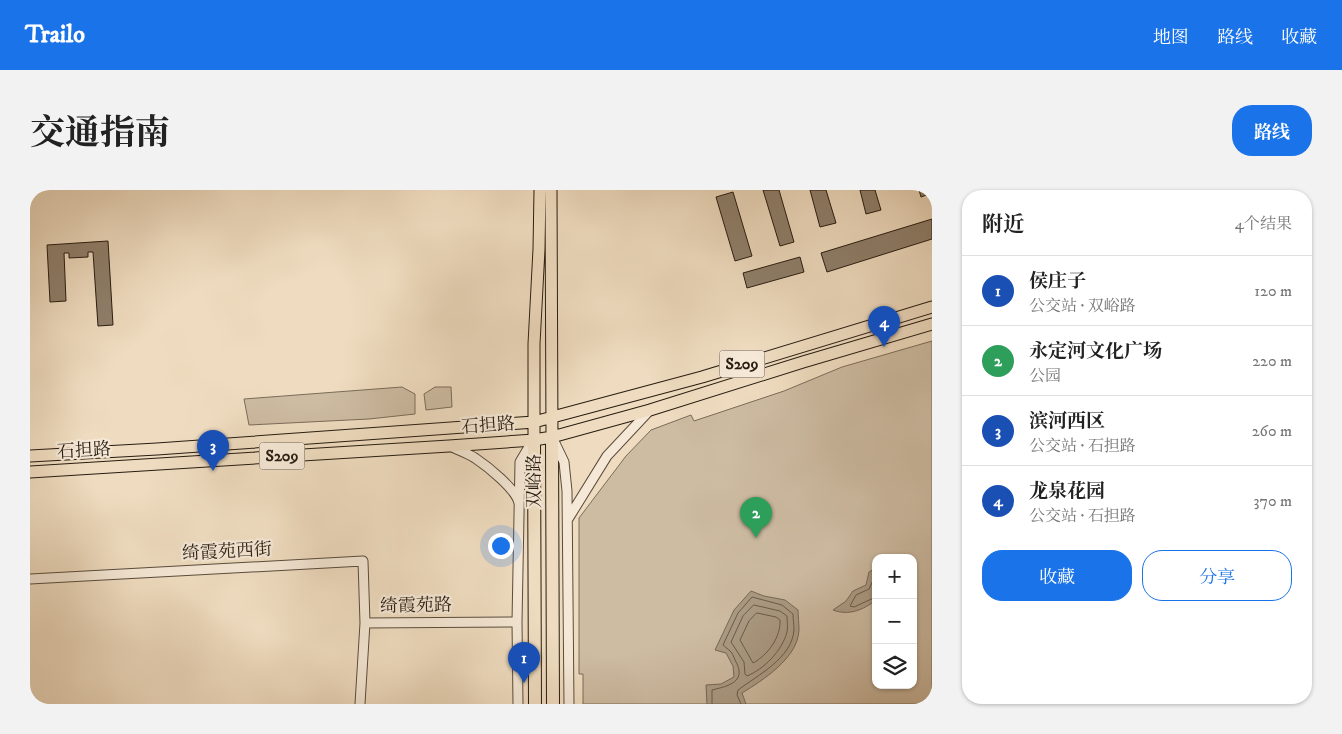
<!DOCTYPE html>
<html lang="zh">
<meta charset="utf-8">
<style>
:root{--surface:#fff;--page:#f2f2f2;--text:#222;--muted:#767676;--line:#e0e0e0;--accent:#1a73e8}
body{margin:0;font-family:"IM FELL DW Pica","Noto Serif SC",serif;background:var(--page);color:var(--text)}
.controls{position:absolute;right:15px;bottom:15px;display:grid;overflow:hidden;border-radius:10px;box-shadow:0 1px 4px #0004}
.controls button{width:45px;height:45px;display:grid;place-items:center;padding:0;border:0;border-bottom:1px solid var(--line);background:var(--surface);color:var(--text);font:25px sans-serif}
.you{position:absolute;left:470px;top:355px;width:18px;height:18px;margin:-12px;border:4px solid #fff;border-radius:50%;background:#1a73e8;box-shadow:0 0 0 8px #1a73e833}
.badge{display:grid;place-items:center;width:32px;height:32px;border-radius:50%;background:var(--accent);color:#fff;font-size:16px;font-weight:700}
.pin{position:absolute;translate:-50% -41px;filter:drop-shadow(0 1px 2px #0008)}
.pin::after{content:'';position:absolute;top:26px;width:18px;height:15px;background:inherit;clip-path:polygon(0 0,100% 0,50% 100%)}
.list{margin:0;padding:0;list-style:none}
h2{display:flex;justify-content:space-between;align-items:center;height:65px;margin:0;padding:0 20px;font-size:21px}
h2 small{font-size:16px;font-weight:400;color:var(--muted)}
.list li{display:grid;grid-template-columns:32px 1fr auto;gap:15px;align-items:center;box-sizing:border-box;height:70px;padding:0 20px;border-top:1px solid var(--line)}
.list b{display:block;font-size:19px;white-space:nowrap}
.list p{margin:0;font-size:16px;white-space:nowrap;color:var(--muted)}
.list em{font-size:16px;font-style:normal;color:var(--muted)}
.actions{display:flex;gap:10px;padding:15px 20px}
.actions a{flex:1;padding:11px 0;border:1px solid var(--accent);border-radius:20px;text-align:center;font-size:18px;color:var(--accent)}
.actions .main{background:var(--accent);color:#fff}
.icon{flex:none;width:28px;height:28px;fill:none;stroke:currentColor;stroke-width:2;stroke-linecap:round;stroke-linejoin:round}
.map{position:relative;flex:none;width:902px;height:514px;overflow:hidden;border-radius:20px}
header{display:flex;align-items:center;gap:30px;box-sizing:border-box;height:70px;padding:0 25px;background:var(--accent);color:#fff}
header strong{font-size:24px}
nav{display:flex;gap:28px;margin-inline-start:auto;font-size:18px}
.intro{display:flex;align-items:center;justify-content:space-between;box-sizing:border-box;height:120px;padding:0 30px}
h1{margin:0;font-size:35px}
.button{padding:12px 22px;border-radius:20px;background:var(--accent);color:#fff;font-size:18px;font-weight:700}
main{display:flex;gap:30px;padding:0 30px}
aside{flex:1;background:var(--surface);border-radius:20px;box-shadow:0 1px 4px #0004}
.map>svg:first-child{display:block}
</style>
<header>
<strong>Trailo</strong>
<nav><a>地图</a><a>路线</a><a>收藏</a></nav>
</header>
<div class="intro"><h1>交通指南</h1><a class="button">路线</a></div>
<main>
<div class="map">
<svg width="902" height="514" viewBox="0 0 902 514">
<rect width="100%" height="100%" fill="#efdcc0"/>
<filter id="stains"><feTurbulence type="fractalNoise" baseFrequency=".004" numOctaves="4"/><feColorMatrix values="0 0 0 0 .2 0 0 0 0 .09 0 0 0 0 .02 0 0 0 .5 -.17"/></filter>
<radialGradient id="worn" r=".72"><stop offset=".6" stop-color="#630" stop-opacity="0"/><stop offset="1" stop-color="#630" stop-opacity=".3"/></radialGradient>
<path fill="#cdbba2" stroke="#7a6c5a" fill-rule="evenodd" d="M902,151V514H553V484H549V328L596,266L621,240L661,225L664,231L754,201L812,177ZM846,368H883V495H846Z
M372,197L385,204V224L339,229L219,235L214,209Z
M405,197H421L422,217L396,220L394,204Z"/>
<path fill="#ab9b84" stroke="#766856" d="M846,378V410C833,420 819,426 803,420L816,411L823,401L836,395L839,382Z
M721,401L734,406L755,410L768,420C768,426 769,433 769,440C768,468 733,490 712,503L716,514H677L676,495L691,494L704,487L703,476L696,463L685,460L704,420Z"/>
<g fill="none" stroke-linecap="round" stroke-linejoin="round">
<path stroke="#695c4a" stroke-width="1" d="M846,384L839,399L826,405L820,416L824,417L846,407
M724,415L750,421L757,426C757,432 758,437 757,442C752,461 734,479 717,486L715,484L714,472L701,452L713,426Z
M727,423L746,427L750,430C751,447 738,465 723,473L710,450L719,431Z
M682,514V500C698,496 718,492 705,470C704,467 702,462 699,460C697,458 695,457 693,455L708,423L722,407L752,415L763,424C763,429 764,434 764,440C762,468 728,485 708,500L707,505L711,514"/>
</g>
<path fill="#8f806c" stroke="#271c11" d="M733,0H749L764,52L750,56Z
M780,0H796L806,33L790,37Z
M830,0H845L851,20L836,24Z
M889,0H902V3L891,7Z
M703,2L722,66L705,71L686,7Z
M902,29V49L797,82L791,63Z
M78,51L83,135L68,136L63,62H58V67L39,68V63H34L36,111L20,112L17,55Z
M770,67L774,82L717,98L713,83Z"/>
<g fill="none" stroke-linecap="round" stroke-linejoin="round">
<defs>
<path id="minor" d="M523,249L534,272L537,301L539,514
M420,256C428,260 437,263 445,268C457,276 486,299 489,313
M538,329L577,266L620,220
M0,389L333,371L335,433
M330,514L335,433L487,432
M488,514L487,432L490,272L503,250"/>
<path id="major" d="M521,0L522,247
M504,250V154L509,59L510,0
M0,266L127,259L504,232L672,187L902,117
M0,282L419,256L504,250L522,247L620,220L773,172L902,134"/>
<path id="highway" d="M522,247L523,514
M504,250L505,514"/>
</defs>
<use href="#minor" stroke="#594c3d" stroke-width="11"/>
<use href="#major" stroke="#271c11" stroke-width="13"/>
<use href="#highway" stroke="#271c11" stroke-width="14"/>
<use href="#minor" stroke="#f5e8d6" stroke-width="9"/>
<use href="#major" stroke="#efdcc0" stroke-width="11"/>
<use href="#highway" stroke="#efdcc0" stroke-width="12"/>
</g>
<g text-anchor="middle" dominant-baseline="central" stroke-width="4.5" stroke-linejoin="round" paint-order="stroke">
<g fill="#f5e8d6" stroke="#65594c" stroke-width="1">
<rect x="689.5" y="160.5" width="45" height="27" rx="4"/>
<rect x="229.5" y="252.5" width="45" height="27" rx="4"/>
</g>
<g font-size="16" font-weight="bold" fill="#271c11">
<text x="712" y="174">S209</text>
<text x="252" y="266">S209</text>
</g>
<g font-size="18" fill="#271c11" stroke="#f5e8d6">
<text transform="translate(458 236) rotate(-4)">石担路</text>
<text transform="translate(54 261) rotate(-3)">石担路</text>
<text transform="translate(505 291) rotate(-90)">双峪路</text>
<text transform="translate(197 362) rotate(-3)">绮霞苑西街</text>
<text transform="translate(386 416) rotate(-1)">绮霞苑路</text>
</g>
</g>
<rect width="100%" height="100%" filter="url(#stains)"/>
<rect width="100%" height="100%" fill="url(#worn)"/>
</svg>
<div class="controls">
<button>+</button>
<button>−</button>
<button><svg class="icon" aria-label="layers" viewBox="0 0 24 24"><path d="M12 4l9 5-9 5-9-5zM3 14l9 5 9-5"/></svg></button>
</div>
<div class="you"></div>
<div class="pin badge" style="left:494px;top:493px;background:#1a4fb4">1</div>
<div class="pin badge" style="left:726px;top:348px;background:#2e9e5b">2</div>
<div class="pin badge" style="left:183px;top:281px;background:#1a4fb4">3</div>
<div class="pin badge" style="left:854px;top:157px;background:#1a4fb4">4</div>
</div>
<aside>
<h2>附近<small>4个结果</small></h2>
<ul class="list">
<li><span class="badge" style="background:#1a4fb4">1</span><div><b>侯庄子</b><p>公交站 · 双峪路</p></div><em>120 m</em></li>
<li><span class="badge" style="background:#2e9e5b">2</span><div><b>永定河文化广场</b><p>公园</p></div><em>220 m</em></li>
<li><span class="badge" style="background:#1a4fb4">3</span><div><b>滨河西区</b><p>公交站 · 石担路</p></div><em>260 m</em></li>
<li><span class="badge" style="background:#1a4fb4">4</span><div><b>龙泉花园</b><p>公交站 · 石担路</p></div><em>370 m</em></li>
</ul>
<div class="actions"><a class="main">收藏</a><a>分享</a></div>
</aside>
</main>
